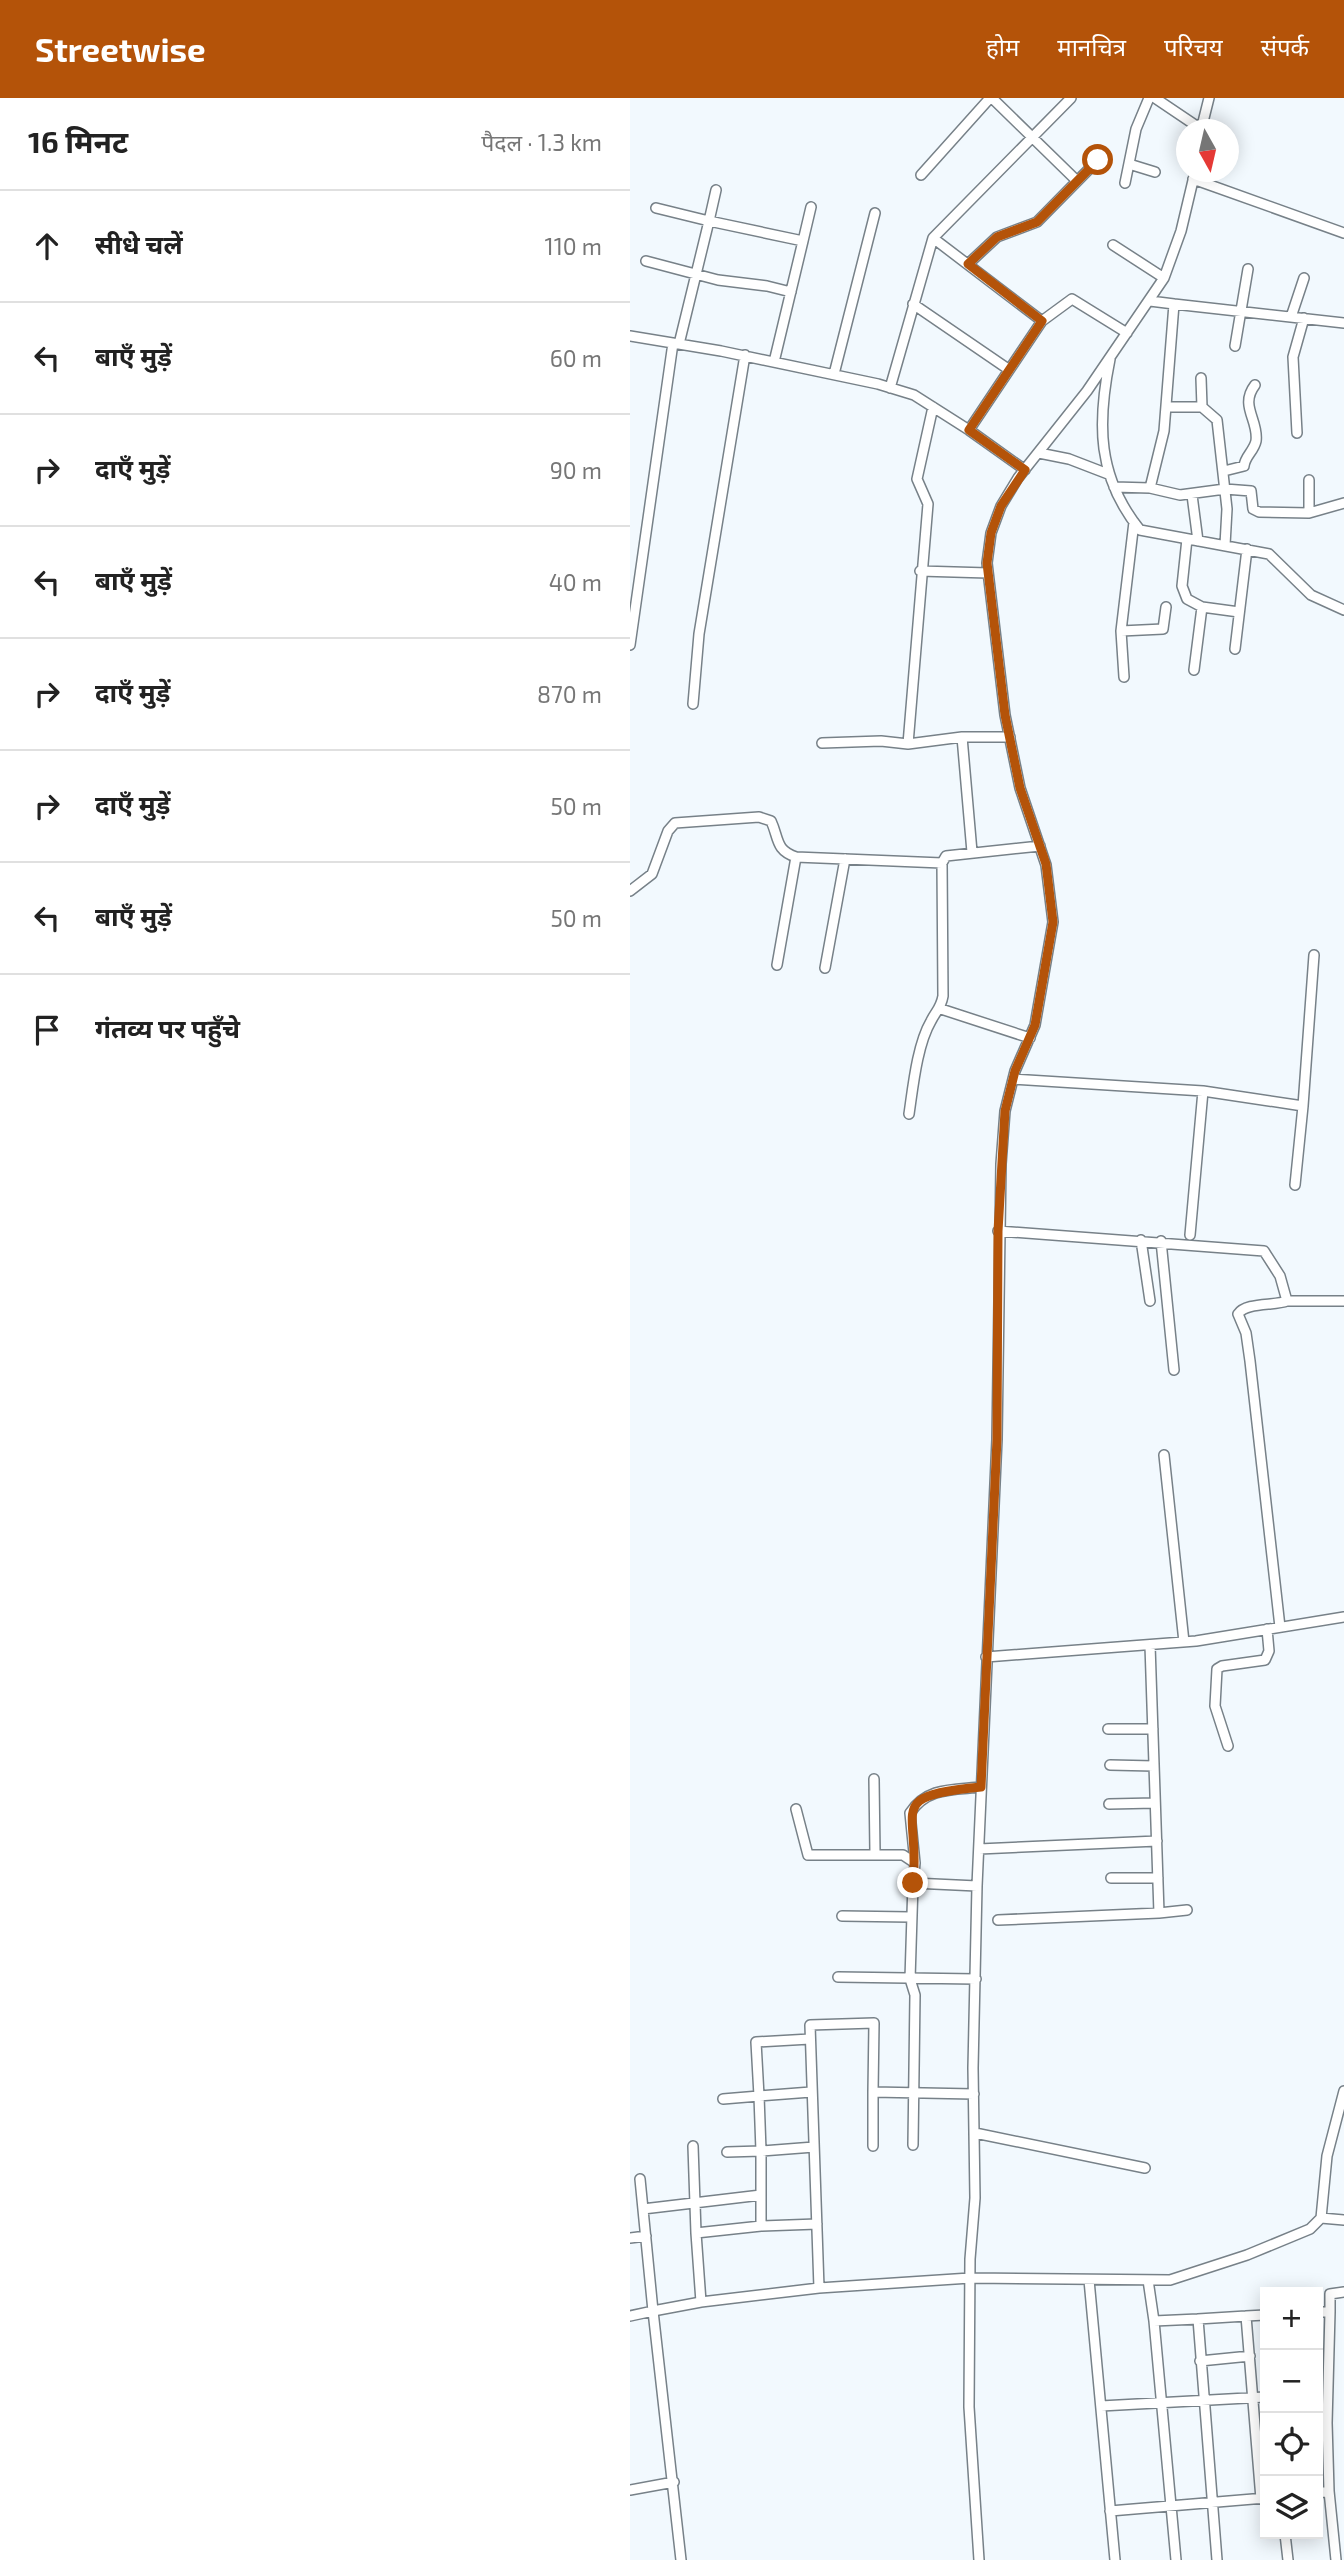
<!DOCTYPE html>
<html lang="hi">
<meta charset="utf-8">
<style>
:root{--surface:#fff;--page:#f6f6f6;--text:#222;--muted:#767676;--line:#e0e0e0;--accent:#b45309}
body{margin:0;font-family:"Exo 2","Noto Sans Devanagari",sans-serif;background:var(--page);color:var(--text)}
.controls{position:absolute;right:21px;bottom:21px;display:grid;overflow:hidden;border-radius:0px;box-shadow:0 4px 18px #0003}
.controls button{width:63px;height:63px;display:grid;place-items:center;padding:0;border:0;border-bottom:2px solid var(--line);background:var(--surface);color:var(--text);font:35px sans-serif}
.compass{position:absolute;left:546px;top:21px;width:63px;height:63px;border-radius:50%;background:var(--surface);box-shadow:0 4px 18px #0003;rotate:172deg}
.stop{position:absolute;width:21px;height:21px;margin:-16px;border:5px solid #b45309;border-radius:50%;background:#fff}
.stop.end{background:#b45309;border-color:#fff;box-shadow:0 2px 7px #0008}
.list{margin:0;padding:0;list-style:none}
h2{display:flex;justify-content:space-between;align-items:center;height:91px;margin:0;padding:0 28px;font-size:30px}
h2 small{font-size:23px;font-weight:400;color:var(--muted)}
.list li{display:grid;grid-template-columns:46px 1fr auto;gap:21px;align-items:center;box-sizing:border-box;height:112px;padding:0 28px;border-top:2px solid var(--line)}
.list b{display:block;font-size:26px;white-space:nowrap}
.list em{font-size:23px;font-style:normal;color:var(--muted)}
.icon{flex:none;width:38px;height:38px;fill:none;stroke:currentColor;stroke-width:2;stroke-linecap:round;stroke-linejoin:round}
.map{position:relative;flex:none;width:714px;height:2462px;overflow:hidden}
header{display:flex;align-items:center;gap:42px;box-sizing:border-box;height:98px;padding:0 35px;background:var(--accent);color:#fff}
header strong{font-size:33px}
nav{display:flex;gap:38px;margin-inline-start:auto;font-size:24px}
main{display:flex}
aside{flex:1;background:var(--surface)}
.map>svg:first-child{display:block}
</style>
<header>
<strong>Streetwise</strong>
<nav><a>होम</a><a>मानचित्र</a><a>परिचय</a><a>संपर्क</a></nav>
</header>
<main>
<aside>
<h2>16 मिनट<small>पैदल · 1.3 km</small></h2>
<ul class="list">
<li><svg class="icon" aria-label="ahead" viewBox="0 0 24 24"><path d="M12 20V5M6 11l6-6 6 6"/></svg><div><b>सीधे चलें</b></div><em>110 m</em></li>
<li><svg class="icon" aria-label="left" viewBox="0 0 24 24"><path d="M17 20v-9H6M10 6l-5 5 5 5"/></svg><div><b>बाएँ मुड़ें</b></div><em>60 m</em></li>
<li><svg class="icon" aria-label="right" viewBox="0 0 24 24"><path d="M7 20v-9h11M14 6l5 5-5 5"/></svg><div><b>दाएँ मुड़ें</b></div><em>90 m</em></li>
<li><svg class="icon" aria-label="left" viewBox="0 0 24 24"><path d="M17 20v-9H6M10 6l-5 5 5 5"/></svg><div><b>बाएँ मुड़ें</b></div><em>40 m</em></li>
<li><svg class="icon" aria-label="right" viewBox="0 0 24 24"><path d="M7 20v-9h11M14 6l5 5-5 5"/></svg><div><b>दाएँ मुड़ें</b></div><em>870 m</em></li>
<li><svg class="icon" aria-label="right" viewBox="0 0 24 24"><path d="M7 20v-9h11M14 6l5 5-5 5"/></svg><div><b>दाएँ मुड़ें</b></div><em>50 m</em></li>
<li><svg class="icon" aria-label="left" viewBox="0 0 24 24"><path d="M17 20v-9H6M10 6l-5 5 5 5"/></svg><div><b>बाएँ मुड़ें</b></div><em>50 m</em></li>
<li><svg class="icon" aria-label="arrive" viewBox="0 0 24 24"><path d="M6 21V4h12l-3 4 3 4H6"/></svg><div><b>गंतव्य पर पहुँचे</b></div></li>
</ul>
</aside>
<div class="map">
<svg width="714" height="2462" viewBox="0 0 714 2462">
<rect width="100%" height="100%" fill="#f2f9fe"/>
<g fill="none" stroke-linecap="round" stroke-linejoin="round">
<defs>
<path id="street" d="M362,0L446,82
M441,0L303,140L412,223L442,201L497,235
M525,0L571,31
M571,32L579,0
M499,66L525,74
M291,77L360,0
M563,81L714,135
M495,85L506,31L519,0
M26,110L79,123L86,92
M173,143L181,109
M483,147L534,180
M16,163L88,182L137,188L161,194
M338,166L367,139L407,124L468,62
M520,203L544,206
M283,206L378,271
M661,219L674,180
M0,238L91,253L248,286L284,297L339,332
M49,246L79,123L173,143L144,264
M605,248L618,171
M480,261C467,325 467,379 510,432L639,456L681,497L714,512
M204,276L245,115
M571,280L572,309
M260,290L303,140
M536,309H572L587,322L597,411L595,447
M667,335L663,259L674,220
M409,355L439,361L478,376
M395,372L339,332L412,223
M594,373L614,368C615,358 624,353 626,343C629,322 609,308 625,287
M484,389L520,390L550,397L595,391L621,393L623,411L629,414L679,415L714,405
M520,390L534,333L544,206L714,225
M562,397L568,443
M679,415V382
M557,441L552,488L557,501L572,509L609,514
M290,473L358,475
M491,533L533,531L536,509
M0,547L43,245
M605,551L617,451
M564,572L572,509
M494,579L491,533L504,424
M63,606L69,536L115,257
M332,639L342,754
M192,645L251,643L278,646L332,639H380
M278,646L298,406L287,381L303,309
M0,793L22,776L38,733L45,725L129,719L141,723C149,740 145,752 166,759
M147,867L166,759L312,765
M195,870L215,761
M311,911L400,940
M383,981L573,993L673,1008L684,857
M279,1016C283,989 287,947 301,923C306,913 311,910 313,898L312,765L316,758L410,748
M665,1087L673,1008
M368,1133L634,1153L650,1178L657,1203H714
M560,1137L573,993
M511,1142L520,1203
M531,1143L544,1272
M534,1357L554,1544
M650,1529L620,1263L616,1235L608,1216C616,1204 644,1208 657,1203
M356,1559L566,1543L714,1519
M478,1631H523
M598,1648L585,1608L587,1571L592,1568L635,1562L639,1553L637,1531
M480,1667L524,1668
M244,1681L245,1755
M479,1706L525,1705
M166,1711L178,1757H273L285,1765
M349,1751L527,1743
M481,1780H528
M283,1785L280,1881L285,1897L283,2047
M347,1788L283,1785L285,1765L280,1715C297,1689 323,1692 351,1689
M529,1815L557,1812
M212,1818L280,1819
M368,1822L529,1815L520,1547
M208,1879L346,1881
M180,1941L126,1944L129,1998L181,1994
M243,1994L244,1925L180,1927L189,2190L340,2180L540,2182L617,2157L680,2131L691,2120L697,2058L714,1993
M93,2001L129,1998L131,2053L184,2049
M345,2035L515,2070
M63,2048L66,2135
M243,2048V1994L344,1996
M97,2054L131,2053V2128L66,2135L71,2204L189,2190
M13,2111L131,2097
M691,2120L714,2122
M131,2128L187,2126
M0,2140L16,2138
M459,2182L485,2462
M518,2182L524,2223
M688,2214H700V2196L714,2194
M0,2218L23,2213L10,2081
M570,2263L620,2258
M471,2308L635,2299
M0,2392L44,2384
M699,2393L706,2462
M688,2395L699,2393L697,2325L700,2214
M631,2401L616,2218L635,2217
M480,2413L635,2400
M655,2436L658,2462
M51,2462L23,2213L71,2204
M349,2462L339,2309L340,2161L345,2100L343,1970L347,1788L367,1341L371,1066L375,1013L385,973L405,927L423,824L416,767L390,690L375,617L357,465L361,435L371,408L388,380L457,293L534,180L551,133L565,74
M546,2462L524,2223L568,2221
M587,2462L568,2221L616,2218"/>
</defs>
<use href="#street" stroke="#778188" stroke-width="12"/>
<use href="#street" stroke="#fff" stroke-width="9"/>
</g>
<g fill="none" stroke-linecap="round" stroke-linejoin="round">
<path stroke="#b45309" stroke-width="9" d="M283,1785C291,1711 253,1698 351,1689L367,1341L368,1133L375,1013L385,973L405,927L423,824L416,766L390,690L375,617L357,465L361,435L371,408L395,372L339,332L412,223L338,166L367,139L407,124L468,62"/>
</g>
</svg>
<div class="controls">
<button>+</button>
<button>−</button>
<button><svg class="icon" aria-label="locate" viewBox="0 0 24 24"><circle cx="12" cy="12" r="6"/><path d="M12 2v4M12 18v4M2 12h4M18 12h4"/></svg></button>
<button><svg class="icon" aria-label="layers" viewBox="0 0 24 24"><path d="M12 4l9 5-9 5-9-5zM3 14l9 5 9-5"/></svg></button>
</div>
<svg class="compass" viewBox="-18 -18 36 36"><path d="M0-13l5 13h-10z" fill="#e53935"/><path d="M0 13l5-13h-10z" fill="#767676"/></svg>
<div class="stop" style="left:468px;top:62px"></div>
<div class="stop end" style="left:283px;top:1785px"></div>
</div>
</main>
